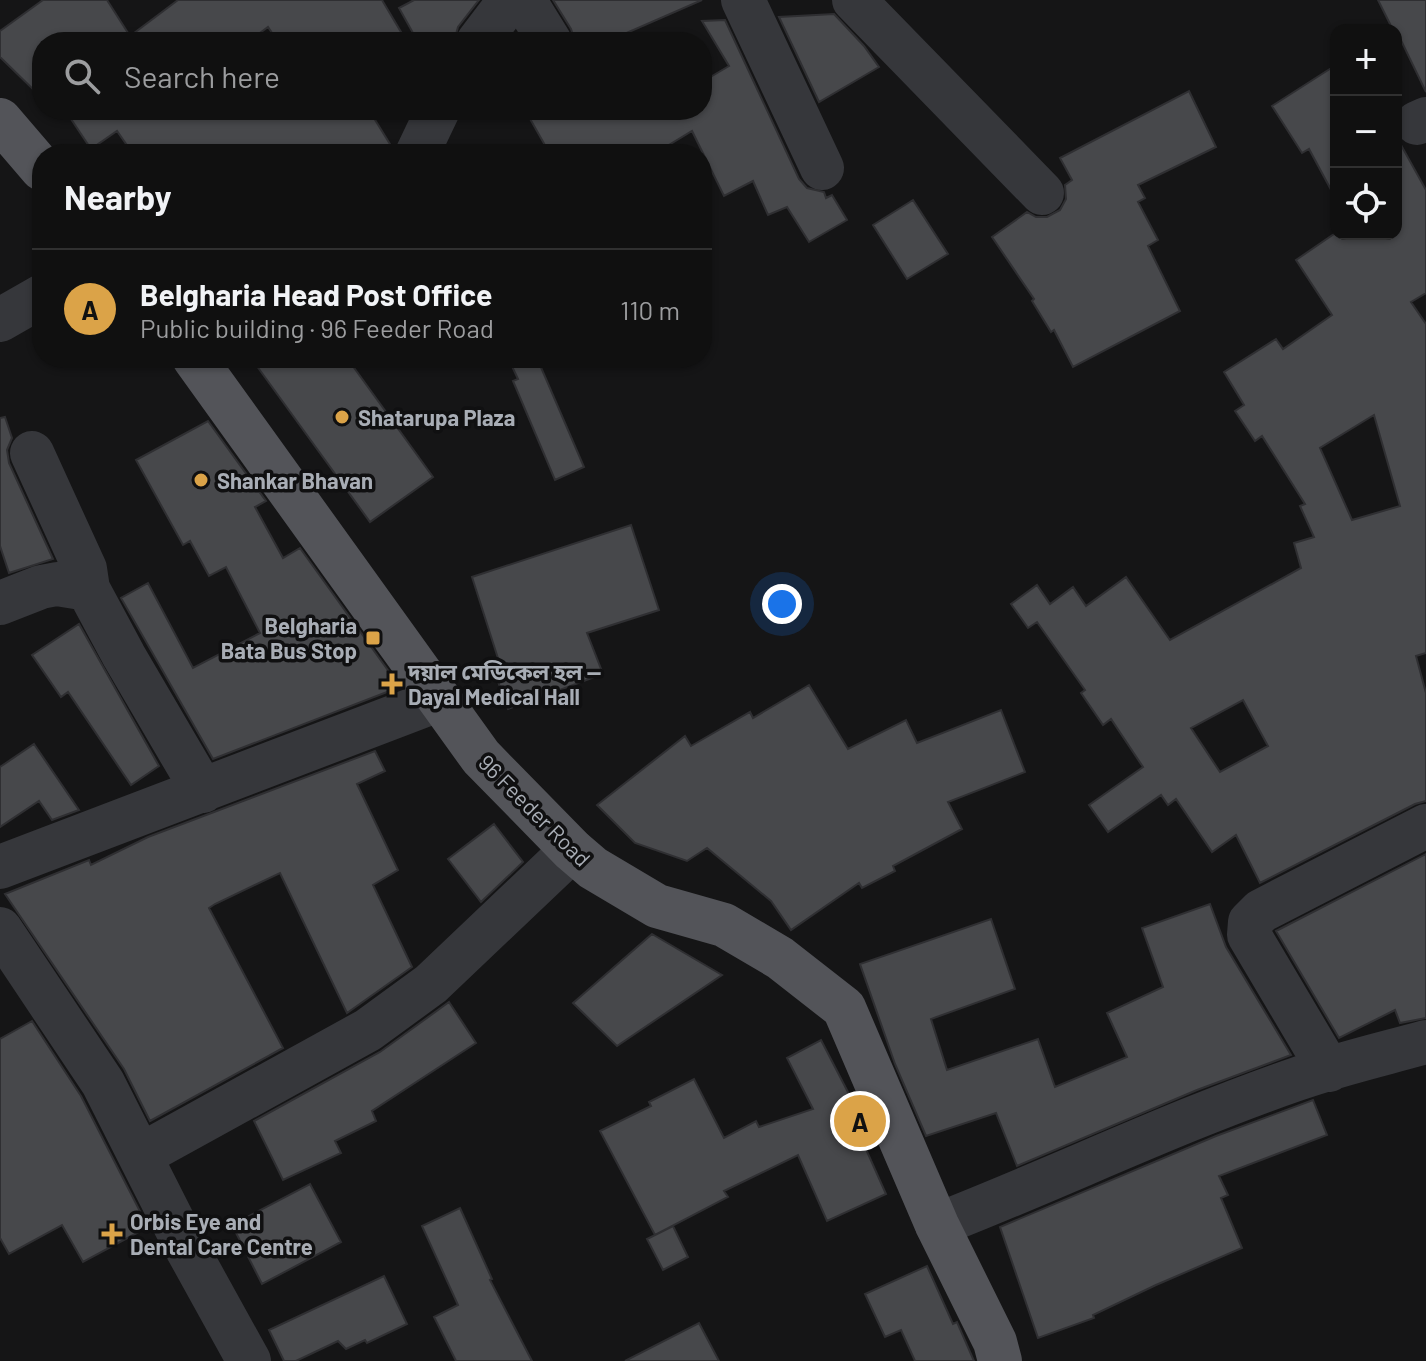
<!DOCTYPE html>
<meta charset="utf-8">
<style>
:root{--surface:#101010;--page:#191919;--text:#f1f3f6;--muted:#9c9d9f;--line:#303030;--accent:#dba348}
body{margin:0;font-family:Barlow,"Noto Sans Bengali",sans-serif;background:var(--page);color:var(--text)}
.controls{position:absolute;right:24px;top:24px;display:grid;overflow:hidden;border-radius:16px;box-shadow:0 2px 6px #0004}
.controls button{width:72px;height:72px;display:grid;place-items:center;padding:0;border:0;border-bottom:2px solid var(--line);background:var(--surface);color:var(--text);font:40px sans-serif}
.you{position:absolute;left:782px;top:604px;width:28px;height:28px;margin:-20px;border:6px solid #fff;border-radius:50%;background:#1a73e8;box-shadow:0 0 0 12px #1a73e833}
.badge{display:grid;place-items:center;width:52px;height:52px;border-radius:50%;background:var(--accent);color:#111;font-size:26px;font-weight:700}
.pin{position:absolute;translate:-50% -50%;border:4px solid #fff;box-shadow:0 2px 8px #0006}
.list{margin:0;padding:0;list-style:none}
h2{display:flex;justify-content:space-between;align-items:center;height:104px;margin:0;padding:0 32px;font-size:34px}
h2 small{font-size:26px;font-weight:400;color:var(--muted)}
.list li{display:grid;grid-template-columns:52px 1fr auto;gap:24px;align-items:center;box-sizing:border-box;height:120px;padding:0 32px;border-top:2px solid var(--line)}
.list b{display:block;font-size:30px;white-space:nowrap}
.list p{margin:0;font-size:26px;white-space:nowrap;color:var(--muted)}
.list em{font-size:26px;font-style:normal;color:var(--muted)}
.icon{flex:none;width:44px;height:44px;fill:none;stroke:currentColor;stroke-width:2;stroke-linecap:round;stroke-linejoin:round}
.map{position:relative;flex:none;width:1426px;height:1361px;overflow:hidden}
.search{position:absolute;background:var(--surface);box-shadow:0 2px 6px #0004;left:32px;top:32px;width:680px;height:88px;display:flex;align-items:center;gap:20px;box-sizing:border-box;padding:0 28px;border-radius:32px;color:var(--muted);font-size:30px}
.panel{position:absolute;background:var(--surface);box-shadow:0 2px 6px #0004;left:32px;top:144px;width:680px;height:224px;border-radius:32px}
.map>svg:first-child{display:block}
</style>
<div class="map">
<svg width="1426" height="1361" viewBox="0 0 1426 1361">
<rect width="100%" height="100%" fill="#151516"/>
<path fill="#47484b" stroke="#2f2f32" stroke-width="2" fill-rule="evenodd" d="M43,0H107L130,36L178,0H382L401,32L384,42H278L268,27L248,42H42V98L0,57V31Z
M414,0H479L458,27L454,42H418L399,8Z
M553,0H702L606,42H575L571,29Z
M1378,0H1426V92L1396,30H1393Z
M834,14L864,46L879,67L819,102L779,17Z
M725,20L799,179L807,188L824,192L826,198L832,195L847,220L809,242L787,207L768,215L753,181L724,196L692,131L654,154H550L525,110H702V82L729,66L702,21Z
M1336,65V199L1309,149L1302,153L1272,106Z
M1189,91L1216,147L1138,185L1145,198L1138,202L1158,240L1148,246L1180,311L1073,367L1054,330L1051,332L1032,301L1034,299L992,237L1027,212L1036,217H1047L1060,210L1066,199L1065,185L1072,180L1060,158Z
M65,110H369L393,149L392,154H133L117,131L91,149Z
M1396,136L1426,190V293L1411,302L1426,324V653L1416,656L1426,693V801L1415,804L1260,883L1236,835L1212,852L1176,799L1168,805L1161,795L1108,832L1089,805L1143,767L1111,719L1103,725L1081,693L1085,690L1037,622L1028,628L1011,604L1037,585L1050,604L1073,587L1086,606L1126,577L1170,640L1301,568L1294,543L1314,537L1300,506L1305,504L1262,436L1255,441L1235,411L1244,405L1224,372L1276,339L1283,349L1332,315L1296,260L1334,234H1396ZM1374,415L1400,506L1352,520L1320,448ZM1243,700L1268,746L1220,772L1191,728Z
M913,200L948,254L907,279L873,225Z
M251,358H347L433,477L370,522Z
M508,358H537L584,467L555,480L513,381L518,379Z
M5,417L12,438L7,450L9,463L53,559L9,573L0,546V418Z
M208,421L266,501L255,507L283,558L300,548L400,687L213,759L121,598L148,583L193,668L260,633L226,567L209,576L190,541L183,545L136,460Z
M631,525L659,610L587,633L603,674L508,709L496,676L503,674L472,577Z
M79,624L159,766L131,785L68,692L61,697L32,655Z
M809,685L848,749L906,720L917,743L1001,710L1025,772L948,802L962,829L893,866L895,871L862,888L859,883L791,930L771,901L707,848L687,861L635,843L597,805L685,736L691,746L750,712L753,718Z
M34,744L79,810L52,820L39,801L0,827V767Z
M375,751L385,771L357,784L398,870L373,885L412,967L347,1013L280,873L215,904L209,908L283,1048L150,1121L124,1069L5,894L89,860L91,865L148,837Z
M494,824L523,862L481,902L448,859Z
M1426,854V1018L1400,1023L1395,1010L1339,1038L1276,931Z
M1210,904L1226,947L1291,1055L1197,1090L1017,1166L996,1113L926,1136L895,1064L860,964L991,919L1015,989L931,1019L947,1070L1038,1039L1055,1087L1127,1057L1107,1013L1163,987L1142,928Z
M652,934L722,975L617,1046L573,1003Z
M449,1002L476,1043L372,1111L376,1121L335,1141L341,1153L283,1180L254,1121L380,1052Z
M32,1021L81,1096L148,1227L83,1262L62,1225L9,1254L0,1238V1039Z
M821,1040L850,1096L854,1095L875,1143L865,1147L886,1194L827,1221L798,1155L724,1191L728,1197L655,1235L600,1131L651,1106L649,1102L694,1079L724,1138L756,1121L759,1127L813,1109L787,1058Z
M1313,1100L1327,1135L1219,1176L1228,1195L1221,1198L1242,1248L1156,1285L1093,1315L1094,1318L1038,1338L1000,1227L1216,1136Z
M310,1184L341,1242L262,1284L232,1225Z
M460,1208L492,1279L490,1280L532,1361H456L434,1317L458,1305L422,1226Z
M673,1226L688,1257L663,1270L647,1239Z
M927,1266L953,1324L957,1322L974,1361H915L901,1330L885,1337L865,1294Z
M384,1276L407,1324L367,1343L365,1340L346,1349L338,1341L296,1361H284L269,1330Z
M699,1323L719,1361H625Z"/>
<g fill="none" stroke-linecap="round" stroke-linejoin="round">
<path stroke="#36373b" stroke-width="44" d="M524,0L550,42
M743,0L822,168
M854,0L1042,193
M478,42L510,0
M1417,123L1426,119
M417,154L438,110
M0,320L42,296
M32,453L85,569L88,589L124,656L203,791
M0,603L41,587L57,584L88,589
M0,867L438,700
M0,929L103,1083L186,1247L249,1361
M1329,1070L1249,935L1250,922L1261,911L1426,826
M141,1155L368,1030L431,984L572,850
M937,1225C1058,1178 1175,1121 1297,1079C1339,1064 1383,1054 1426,1042"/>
<path stroke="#535459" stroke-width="44" d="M0,120L42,169
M194,358L481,757L572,850L593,868L657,906L724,925L780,958L844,1008L937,1225L995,1342L1000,1361"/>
</g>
<g fill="#dba348" stroke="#101011" stroke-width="3">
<circle cx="342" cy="417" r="8"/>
<circle cx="201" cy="480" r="8"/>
<rect x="365" y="630" width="16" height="16" rx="4"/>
<path d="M388 672h8v8h8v8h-8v8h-8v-8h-8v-8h8z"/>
<path d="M108 1222h8v8h8v8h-8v8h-8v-8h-8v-8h8z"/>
</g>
<g text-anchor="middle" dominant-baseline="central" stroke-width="7" stroke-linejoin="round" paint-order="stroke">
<g font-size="22" font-weight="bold" fill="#a8adb5" stroke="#101011" text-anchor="start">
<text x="358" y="417">Shatarupa Plaza</text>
<text x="217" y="480">Shankar Bhavan</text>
<text x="357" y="625" text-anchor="end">Belgharia<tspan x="357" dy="25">Bata Bus Stop</tspan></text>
<text x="408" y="671">দয়াল মেডিকেল হল —<tspan x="408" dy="25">Dayal Medical Hall</tspan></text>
<text x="130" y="1221">Orbis Eye and<tspan x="130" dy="25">Dental Care Centre</tspan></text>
</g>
<g font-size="22" fill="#a8adb5" stroke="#101011">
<text transform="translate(535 810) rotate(45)">96 Feeder Road</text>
</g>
</g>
</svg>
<div class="controls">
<button>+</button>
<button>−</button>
<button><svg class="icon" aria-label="locate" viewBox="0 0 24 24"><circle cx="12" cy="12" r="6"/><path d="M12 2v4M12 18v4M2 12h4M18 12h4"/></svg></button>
</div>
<div class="you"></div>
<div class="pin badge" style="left:860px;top:1121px">A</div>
<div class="search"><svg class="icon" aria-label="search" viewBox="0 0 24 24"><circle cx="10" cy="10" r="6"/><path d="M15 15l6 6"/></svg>Search here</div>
<section class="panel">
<h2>Nearby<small></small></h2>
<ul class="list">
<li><span class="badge">A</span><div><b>Belgharia Head Post Office</b><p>Public building · 96 Feeder Road</p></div><em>110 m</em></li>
</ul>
</section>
</div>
